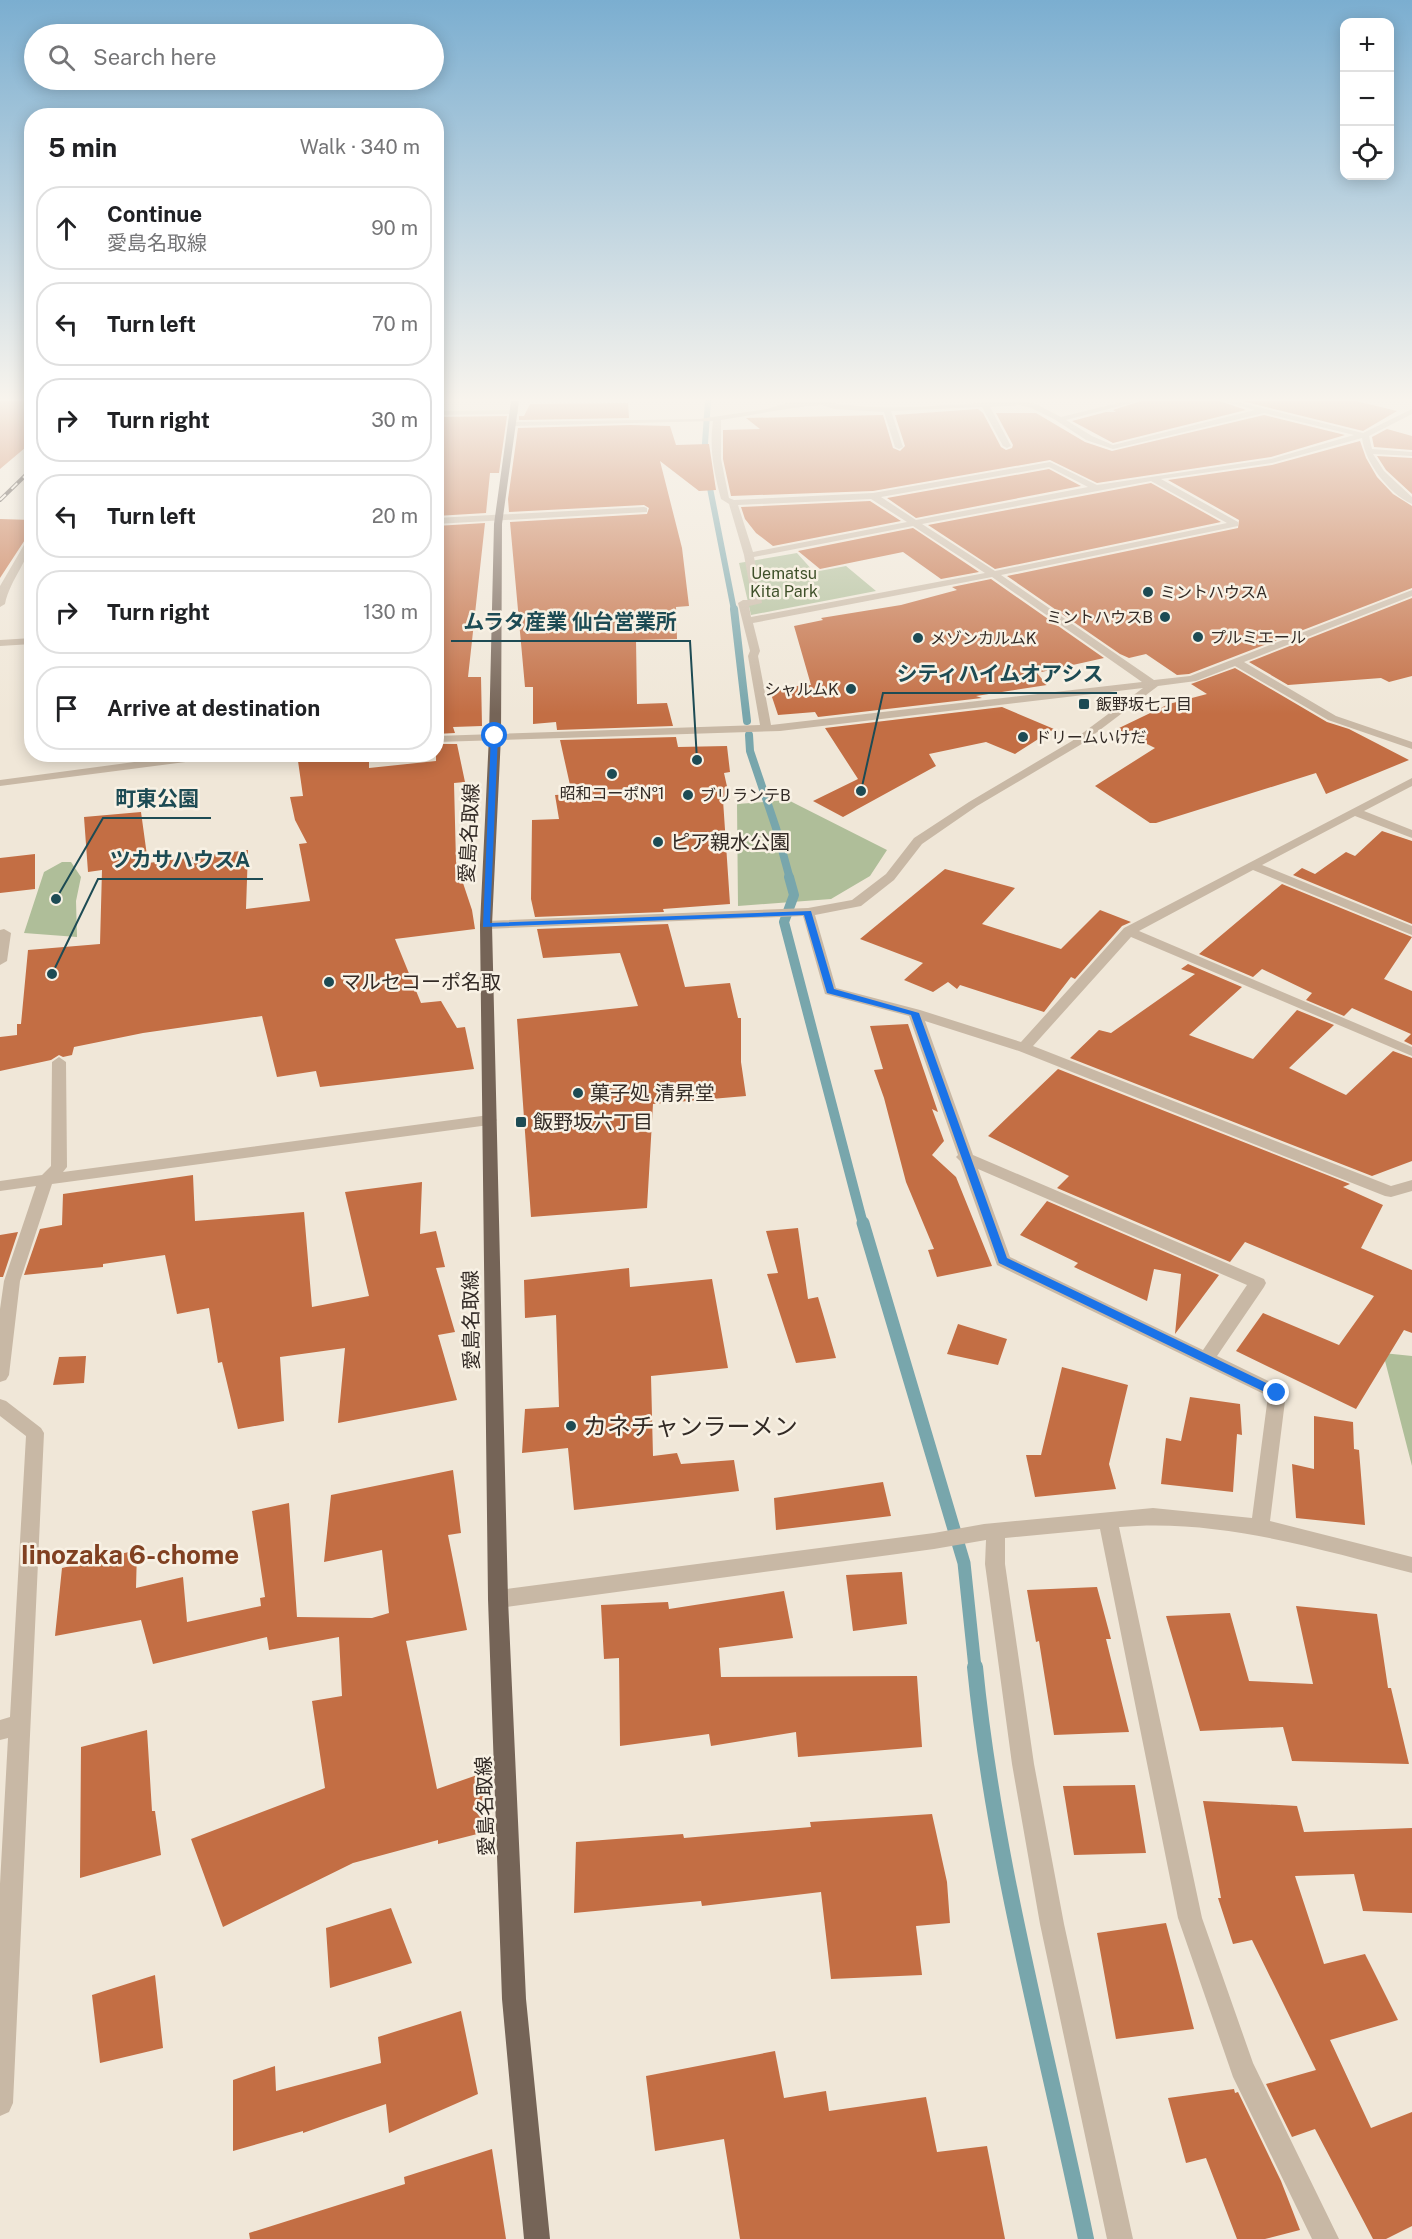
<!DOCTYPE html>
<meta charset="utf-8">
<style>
:root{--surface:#fff;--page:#f6f6f6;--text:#202124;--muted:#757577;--line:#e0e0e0}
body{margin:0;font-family:"Public Sans","Noto Sans JP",sans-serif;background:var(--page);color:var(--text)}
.controls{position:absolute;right:18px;top:18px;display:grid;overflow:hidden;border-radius:12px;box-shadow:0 3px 15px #0003}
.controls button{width:54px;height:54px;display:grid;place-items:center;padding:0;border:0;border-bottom:2px solid var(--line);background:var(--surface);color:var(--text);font:30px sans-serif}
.stop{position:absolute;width:18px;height:18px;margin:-14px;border:4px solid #1a73e8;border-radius:50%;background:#fff}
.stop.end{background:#1a73e8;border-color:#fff;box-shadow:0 2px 6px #0008}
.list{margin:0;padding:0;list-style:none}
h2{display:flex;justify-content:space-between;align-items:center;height:78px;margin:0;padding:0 24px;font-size:26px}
h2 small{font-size:20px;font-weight:400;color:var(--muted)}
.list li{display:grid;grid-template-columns:39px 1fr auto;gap:18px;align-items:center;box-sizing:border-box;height:84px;margin:0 12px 12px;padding:0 12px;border:2px solid var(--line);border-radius:24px}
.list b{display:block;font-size:22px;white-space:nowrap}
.list p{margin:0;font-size:20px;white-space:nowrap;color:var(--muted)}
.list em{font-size:20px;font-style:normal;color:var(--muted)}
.icon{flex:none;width:33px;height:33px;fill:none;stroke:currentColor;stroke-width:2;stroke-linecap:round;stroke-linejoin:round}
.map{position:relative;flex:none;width:1412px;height:2239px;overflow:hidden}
.search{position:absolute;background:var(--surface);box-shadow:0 3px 15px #0003;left:24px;top:24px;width:420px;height:66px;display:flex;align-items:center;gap:15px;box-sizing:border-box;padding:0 21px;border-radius:33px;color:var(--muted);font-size:22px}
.panel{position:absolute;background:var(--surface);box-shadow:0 3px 15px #0003;left:24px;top:108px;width:420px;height:654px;border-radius:24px}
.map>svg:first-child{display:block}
</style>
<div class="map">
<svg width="1412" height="2239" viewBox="0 0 1412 2239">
<rect width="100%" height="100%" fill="#f0e7d8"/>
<path fill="#afbe99" d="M797,553L814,572L846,566L876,591L751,615L739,563Z
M788,800L887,850L870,876L831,899L738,906L737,804Z
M62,862H71L81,877L76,901L77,937L24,933L44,872Z
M1383,1353L1412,1356V1466Z"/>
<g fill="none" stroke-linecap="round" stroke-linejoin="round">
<path stroke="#78a6ac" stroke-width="6" d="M704,457L708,401
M708,478L734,610"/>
<path stroke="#78a6ac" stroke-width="8" d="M734,609L747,721
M749,735L750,751L776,828L790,879"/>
<path stroke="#78a6ac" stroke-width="10" d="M789,877L794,895L784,922L863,1224"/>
<path stroke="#78a6ac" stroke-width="13" d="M863,1223L964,1563L975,1668"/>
<path stroke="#78a6ac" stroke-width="16" d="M975,1667C994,1861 1047,2049 1086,2239"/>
</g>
<path fill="#c36e44" d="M0,401H32V442L0,469Z
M1141,401H1220L1246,410L1113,443L1072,421L1106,412H1116L1113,410Z
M1242,401H1356L1397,411L1363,431Z
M628,403L629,418L519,420V416H524L530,404Z
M978,409L983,413L1001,447L1006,450L1012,448L1013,445L996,413H1036L1085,442L1112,451L1264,415L1345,435L1271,457L1097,483L1050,460L873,491L731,496L723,459V430L760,429L746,418L883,415L893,448L900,451L905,446L895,415Z
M507,416L499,473H490L486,513L436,516V417Z
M630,425L670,426L676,445L709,444L716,490L699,491L660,461L682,548L689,606L676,607L677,639L636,640L637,704L667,703L673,726L557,730L556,722L533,724V687H525L510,522L647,514L649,508L644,505L509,512L508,499L518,428Z
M1387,429L1412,436V450L1374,447L1372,437Z
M1360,441L1366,458L1377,477L1393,494L1412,506V588L1189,674L1177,675L1146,654L1129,658L1120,654L1007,576L1238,528L1239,520L1168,480L1272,465Z
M1377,456L1412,458V494L1386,470Z
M1049,469L1081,486L916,518L887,498Z
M1151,483L1221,522L995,569L928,525Z
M870,501L901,521L773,546L756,533L745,519L741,507Z
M0,519L32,520V529L0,578Z
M485,523L468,677H481L482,726L453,727L455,733L436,734V526Z
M913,528L979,572L941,579L903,552L820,569L798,551Z
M991,579L1104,658L1037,673L1047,685L976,696L982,698L818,717L815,712L778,715L769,688L811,685L794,626L823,620L821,618L901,605L957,590L952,587Z
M1412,598V676L1389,682L1381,678L1288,685L1249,662Z
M1235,668L1327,722L1349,729L1409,760L1326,794L1316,773L1156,823H1150L1095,786L1155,748L1117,729L1169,704L1207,694L1191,684Z
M1002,707L1054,729L1015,754L986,742L929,754L936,766L843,817L813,801L858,779L825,728Z
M676,737L678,747L727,746L730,772L724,773L730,800H723L730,904L663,909L664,912L535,917L531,899L532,820L559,819L555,795L572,794L560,740Z
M436,744H457L465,782L454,783L456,862L472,910L475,929L395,939L421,1003L441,1001L457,1028L465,1027L474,1069L320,1087L316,1071L277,1077L262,1016L143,1033L74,1047L72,1055L63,1057L59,1055L51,1060L0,1071V1037L17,1035V1024H21L28,950L100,944L102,870L88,872L84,817L141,812L148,863L248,850L246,909L310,901L299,844L307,843L295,820L290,797L303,796L297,754H369V768L436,761Z
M1382,831L1412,841V924L1293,875L1302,868L1315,874L1346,852L1355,856Z
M35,854V889L0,893V858Z
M945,869L1015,888L982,924L1061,949L1100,910L1131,922L1122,926L1075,979L1071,977L1044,1012L960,985L957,989L948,982L933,992L904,980L923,963L860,939Z
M1282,884L1412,937L1384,979L1412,991V1045L1404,1041L1411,1034L1352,1008L1344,1016L1306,1000L1312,993L1262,969L1253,977L1199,954Z
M668,924L685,987L730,983L738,1018H741V1062L746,1096L653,1104L647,1208L531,1217L517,1019L638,1006L620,953L543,958L537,929Z
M1188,964L1242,987L1189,1035L1253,1059L1297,1010L1334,1025L1289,1068L1346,1095L1393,1051L1412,1058V1161L1372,1176L1070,1058L1099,1030L1111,1033L1195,974L1181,969Z
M908,1024L938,1112L932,1109L944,1141L932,1155L956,1177L992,1266L937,1277L928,1250L934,1249L906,1182L884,1098L874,1070L883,1069L870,1026Z
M1058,1069L1350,1184L1343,1187L1383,1205L1361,1248L1412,1270V1333L1404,1330L1356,1409L1236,1351L1263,1313L1339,1345L1374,1296L1245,1242L1230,1262L1057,1188L1069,1176L988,1136Z
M193,1175L195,1221L304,1212L312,1307L369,1296L345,1192L422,1182L420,1234L436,1231L445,1267L436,1268L455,1332L438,1335L457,1400L338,1423L345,1348L280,1357L284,1421L238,1429L222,1362L218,1363L209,1308L177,1314L165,1255L103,1264V1267L24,1275L40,1229L62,1225L63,1194Z
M1047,1201L1219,1275L1175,1334L1181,1274L1154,1269L1147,1301L1074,1267L1078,1263L1020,1235Z
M798,1228L808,1299L818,1297L836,1358L796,1363L767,1274L778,1273L766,1231Z
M18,1232L3,1277H0V1235Z
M629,1268L630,1287L712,1279L728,1368L651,1376L653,1456L677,1453L681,1464L734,1460L739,1491L574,1510L568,1448L522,1453L525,1409L559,1407L556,1315L525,1318L524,1280Z
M958,1324L1007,1339L998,1365L947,1354Z
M86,1356L84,1383L53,1385L59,1357Z
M1062,1367L1128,1385L1109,1464L1116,1489L1035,1497L1026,1455H1041Z
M1190,1397L1240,1404L1242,1435L1237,1434L1233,1492L1161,1484L1166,1438L1181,1441Z
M1314,1416L1353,1422L1354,1449L1359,1450L1365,1525L1296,1518L1292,1464L1314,1469Z
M453,1470L461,1533L448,1535L467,1630L406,1641L437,1789L483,1773L493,1830L438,1844V1840L353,1863L223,1927L191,1839L325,1788L312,1701L342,1696L339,1637L269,1650L267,1637L153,1664L141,1620L55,1636L62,1568L137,1550L136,1588L183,1577L187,1622L261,1606L260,1598L265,1597L252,1511L289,1503L297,1617L372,1618L389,1613L382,1550L324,1562L331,1495Z
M883,1482L891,1516L776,1530L774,1498Z
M902,1572L907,1624L853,1631L846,1575Z
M1097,1587L1111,1639H1106L1129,1732L1054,1735L1039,1641L1036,1642L1027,1590Z
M784,1591L793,1638L719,1648L721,1677L917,1676L922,1747L798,1757L796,1732L711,1746L709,1734L620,1746L619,1658L604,1659L601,1605L668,1602L669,1609Z
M1296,1606L1377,1614L1388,1688H1391L1409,1764L1292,1761L1283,1727L1200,1731L1166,1616L1230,1613L1249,1681L1313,1684Z
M147,1730L152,1811H155L161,1855L80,1878L81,1747Z
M1135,1785L1146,1853L1074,1855L1063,1786Z
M1203,1801L1297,1806L1304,1832L1412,1828V1913L1363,1911L1354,1874L1295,1876L1324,1964L1365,1954L1398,2020L1330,2040L1371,2128L1412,2112V2226L1386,2239H1373L1315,2129L1292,2137L1266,2084L1316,2070L1252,1940L1233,1944L1218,1898H1221Z
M932,1814L947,1882L950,1923L916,1926L922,1975L831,1979L821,1892L702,1906L701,1901L574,1913L576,1842L683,1834L684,1838L811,1827L810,1822Z
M391,1908L412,1963L330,1988L326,1928Z
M1166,1923L1194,2029L1116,2039L1097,1933Z
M155,1975L163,2048L100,2063L92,1995Z
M461,2011L478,2094L389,2133L386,2104L303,2133V2131L233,2151V2080L275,2066L276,2091L381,2063L378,2037Z
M775,2051L784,2098L826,2091L829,2111L926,2097L937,2152L987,2146L1005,2239H740L724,2139L655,2151L646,2076Z
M1234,2089L1235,2093L1238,2092L1281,2181L1300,2230L1265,2239H1237L1206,2158L1186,2163L1168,2098Z
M492,2149L506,2239H250L249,2233L405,2184L404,2177Z"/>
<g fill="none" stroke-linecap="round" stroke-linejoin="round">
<path fill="#c8b8a5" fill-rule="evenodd" d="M822,401C887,414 955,403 1020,401L1036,404L1061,417L1126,401H1139L1066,420L1092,436L1113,445L1255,410L1222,401H1234L1363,433L1412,409V414L1369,436L1372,449L1412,452V456L1373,454L1384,471L1412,497V504C1388,493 1365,462 1362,438L1272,463L1161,479L1238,522V526L1001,575L1154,680L1190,676L1412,590V596L1244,662L1336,716L1412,742V749L1328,720L1235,666L1196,681L1158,686L1080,745L977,806L922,844L894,880L861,906L815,915L836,988L920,1010L1021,1042L1124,928L1412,778V786L1364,811L1412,830V838L1355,816L1262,865L1412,926V935L1253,870L1139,931L1412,1047V1056L1131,937L1033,1046L1391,1186L1412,1180V1191L1391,1197L1385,1196L1019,1051L925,1021L973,1155L1264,1279L1266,1283L1264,1287L1217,1356L1283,1388L1286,1393L1270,1521L1412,1557V1573C1317,1549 1219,1518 1119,1527L1202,1918L1253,2063L1339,2239H1312L1233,2077L1178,1918L1100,1529L1005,1538V1564L1034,1764L1064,1924L1133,2239H1107L1040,1924L1012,1764L985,1564L986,1540L934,1549L498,1608L491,1605L488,1599L491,1593L498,1590L934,1533L984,1524L1153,1508L1252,1518L1268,1396L997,1265L960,1161L956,1157L958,1155L909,1016L825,994L803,916L486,929L480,925L486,921L808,908L852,900L886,874L914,838L969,802L1072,741L1143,688L780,731L436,742V736L760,725L748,656L750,651L738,603L743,600H752L744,555L729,504L721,499C714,473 709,448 713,421L513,426L509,424L513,422L699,419L767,409L786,403ZM822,405L834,409L884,412L895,447L899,449L903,447L891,411L982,407L1003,446L1007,448L1011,446L990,407L1020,405L1031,408L1054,419L1086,440L1113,449L1264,413L1354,435L1271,459L1097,485L1050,462L873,493L734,500L729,498L721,459V420C755,415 788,407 822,405ZM1049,467L1088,487L916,520L881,497ZM1151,481L1227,523L995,571L922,524ZM871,499L907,522L753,552L738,505ZM913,526L985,573L751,617L749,606L762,603L754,557ZM992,577L1142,682L771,725L758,656L760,651L753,623ZM978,1169L1247,1285L1203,1350L1010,1257Z
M518,410V414H515L436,415V411Z
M644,507L647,508V512L436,524V518Z
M32,535C32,557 10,579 5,604L0,607V586L28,538Z
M32,638V644L0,646V640Z
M194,754H229L224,757L0,786V780Z
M4,929L11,933L7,961L0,965V930Z
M59,1057L66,1062L67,1167L63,1172L489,1115L497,1120L489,1125L52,1184L20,1281L9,1375L6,1380L0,1382V1309L4,1281L36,1186L0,1191V1181L42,1175L51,1166L52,1062Z
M0,1399L6,1401L41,1428L44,1433L13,2103L9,2112L0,2116V1884L8,1738L0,1740V1720L10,1717L26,1436L0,1416Z"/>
<path fill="#756457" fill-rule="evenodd" d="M511,401H519L502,524L501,736L492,925L508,1599L526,1999L550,2239H524L502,1999L488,1599L480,925L489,736L494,524Z"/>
<defs>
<path id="rail" d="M0,500L32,469"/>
</defs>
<use href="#rail" stroke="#332b26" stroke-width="4"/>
<use href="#rail" stroke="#f8f1e4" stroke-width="2" stroke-dasharray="8" stroke-linecap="butt"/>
</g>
<linearGradient id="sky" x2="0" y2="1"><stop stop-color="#7baed0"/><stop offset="0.56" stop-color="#f8f4ed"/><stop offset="1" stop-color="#f8f4ed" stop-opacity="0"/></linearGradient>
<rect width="1412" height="714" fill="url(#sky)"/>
<path fill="#1a73e8" d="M495,734L498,736L490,923L811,911L834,989L919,1013L1007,1258L1281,1390V1396H1273L999,1263L911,1015L827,993L804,915L483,927L491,736Z"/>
<g fill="#1d4b54" stroke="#f8f1e4" stroke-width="2">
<circle cx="1148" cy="592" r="6"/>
<circle cx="1165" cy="617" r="6"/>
<circle cx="1198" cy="637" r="6"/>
<circle cx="918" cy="638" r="6"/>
<circle cx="851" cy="689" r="6"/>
<rect x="1078" y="698" width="12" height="12" rx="3"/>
<circle cx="1023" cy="737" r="6"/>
<circle cx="612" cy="774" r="6"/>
<circle cx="688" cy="795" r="6"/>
<circle cx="658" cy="842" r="6"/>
<circle cx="329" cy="982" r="6"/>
<circle cx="578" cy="1093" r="6"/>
<rect x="515" y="1116" width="12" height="12" rx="3"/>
<circle cx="571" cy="1426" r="6"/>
</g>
<g text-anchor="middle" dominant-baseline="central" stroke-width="5" stroke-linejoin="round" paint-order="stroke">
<g font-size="16" fill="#3f512a" stroke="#f8f1e4">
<text x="784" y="573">Uematsu<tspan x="784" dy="18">Kita Park</tspan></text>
</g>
<g font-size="16" fill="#332b26" stroke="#f8f1e4" text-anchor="start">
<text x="1160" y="592">ミントハウスA</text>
<text x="1153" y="617" text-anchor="end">ミントハウスB</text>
<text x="1210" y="637">プルミエール</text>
<text x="930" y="638">メゾンカルムK</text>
<text x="839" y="689" text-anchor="end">シャルムK</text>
<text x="1096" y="704">飯野坂七丁目</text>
<text x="1035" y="737">ドリームいけだ</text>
<text x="612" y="793" text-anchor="middle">昭和コーポ№1</text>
<text x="700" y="795">ブリランテB</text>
</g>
<g font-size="20" fill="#332b26" stroke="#f8f1e4">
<text transform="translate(469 833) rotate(-87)">愛島名取線</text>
<text transform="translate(471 1320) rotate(-91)">愛島名取線</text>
<text transform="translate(485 1806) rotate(-92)">愛島名取線</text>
</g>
<g font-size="20" fill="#332b26" stroke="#f8f1e4" text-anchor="start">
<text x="670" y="842">ピア親水公園</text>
<text x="341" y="982">マルセコーポ名取</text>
<text x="590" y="1093">菓子処 清昇堂</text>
<text x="533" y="1122">飯野坂六丁目</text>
</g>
<g font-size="24" fill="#332b26" stroke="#f8f1e4" text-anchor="start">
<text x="583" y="1426">カネチャンラーメン</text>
</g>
<g font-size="26" font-weight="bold" fill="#804021" stroke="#f8f1e4">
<text x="130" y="1554">Iinozaka 6-chome</text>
</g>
</g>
<path fill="none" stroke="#1d4b54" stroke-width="2" d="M697 760L690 641H451M861 791L883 693H1117M56 899L103 818H211M52 974L98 879H263"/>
<g fill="#1d4b54" stroke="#f8f1e4" stroke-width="2">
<circle cx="697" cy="760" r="6"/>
<circle cx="861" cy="791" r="6"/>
<circle cx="56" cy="899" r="6"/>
<circle cx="52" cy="974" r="6"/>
</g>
<g font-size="21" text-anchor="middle" font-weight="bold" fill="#1d4b54" stroke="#f8f1e4" stroke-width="5" stroke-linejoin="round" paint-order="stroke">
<text x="570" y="629">ムラタ産業 仙台営業所</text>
<text x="1000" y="681">シティハイムオアシス</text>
<text x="157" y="806">町東公園</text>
<text x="180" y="867">ツカサハウスA</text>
</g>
</svg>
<div class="controls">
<button>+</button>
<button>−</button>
<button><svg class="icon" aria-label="locate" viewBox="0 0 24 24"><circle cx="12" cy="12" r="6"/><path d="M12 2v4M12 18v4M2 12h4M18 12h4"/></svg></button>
</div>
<div class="stop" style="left:495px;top:736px"></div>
<div class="stop end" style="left:1277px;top:1393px"></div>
<div class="search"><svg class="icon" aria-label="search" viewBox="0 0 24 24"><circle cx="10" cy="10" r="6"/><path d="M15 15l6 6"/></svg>Search here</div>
<section class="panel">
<h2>5 min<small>Walk · 340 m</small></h2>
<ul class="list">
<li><svg class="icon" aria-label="ahead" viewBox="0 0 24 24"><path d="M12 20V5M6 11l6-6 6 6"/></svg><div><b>Continue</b><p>愛島名取線</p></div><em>90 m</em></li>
<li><svg class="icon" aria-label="left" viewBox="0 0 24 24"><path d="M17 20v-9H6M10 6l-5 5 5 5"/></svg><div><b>Turn left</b></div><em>70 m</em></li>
<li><svg class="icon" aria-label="right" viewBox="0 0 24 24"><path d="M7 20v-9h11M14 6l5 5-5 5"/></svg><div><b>Turn right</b></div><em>30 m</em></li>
<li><svg class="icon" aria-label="left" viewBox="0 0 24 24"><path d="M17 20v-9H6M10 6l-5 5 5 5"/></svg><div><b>Turn left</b></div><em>20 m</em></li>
<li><svg class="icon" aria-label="right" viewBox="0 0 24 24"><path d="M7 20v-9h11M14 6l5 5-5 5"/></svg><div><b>Turn right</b></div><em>130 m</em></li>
<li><svg class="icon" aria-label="arrive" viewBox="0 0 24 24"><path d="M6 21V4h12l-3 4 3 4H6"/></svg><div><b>Arrive at destination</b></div></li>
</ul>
</section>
</div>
